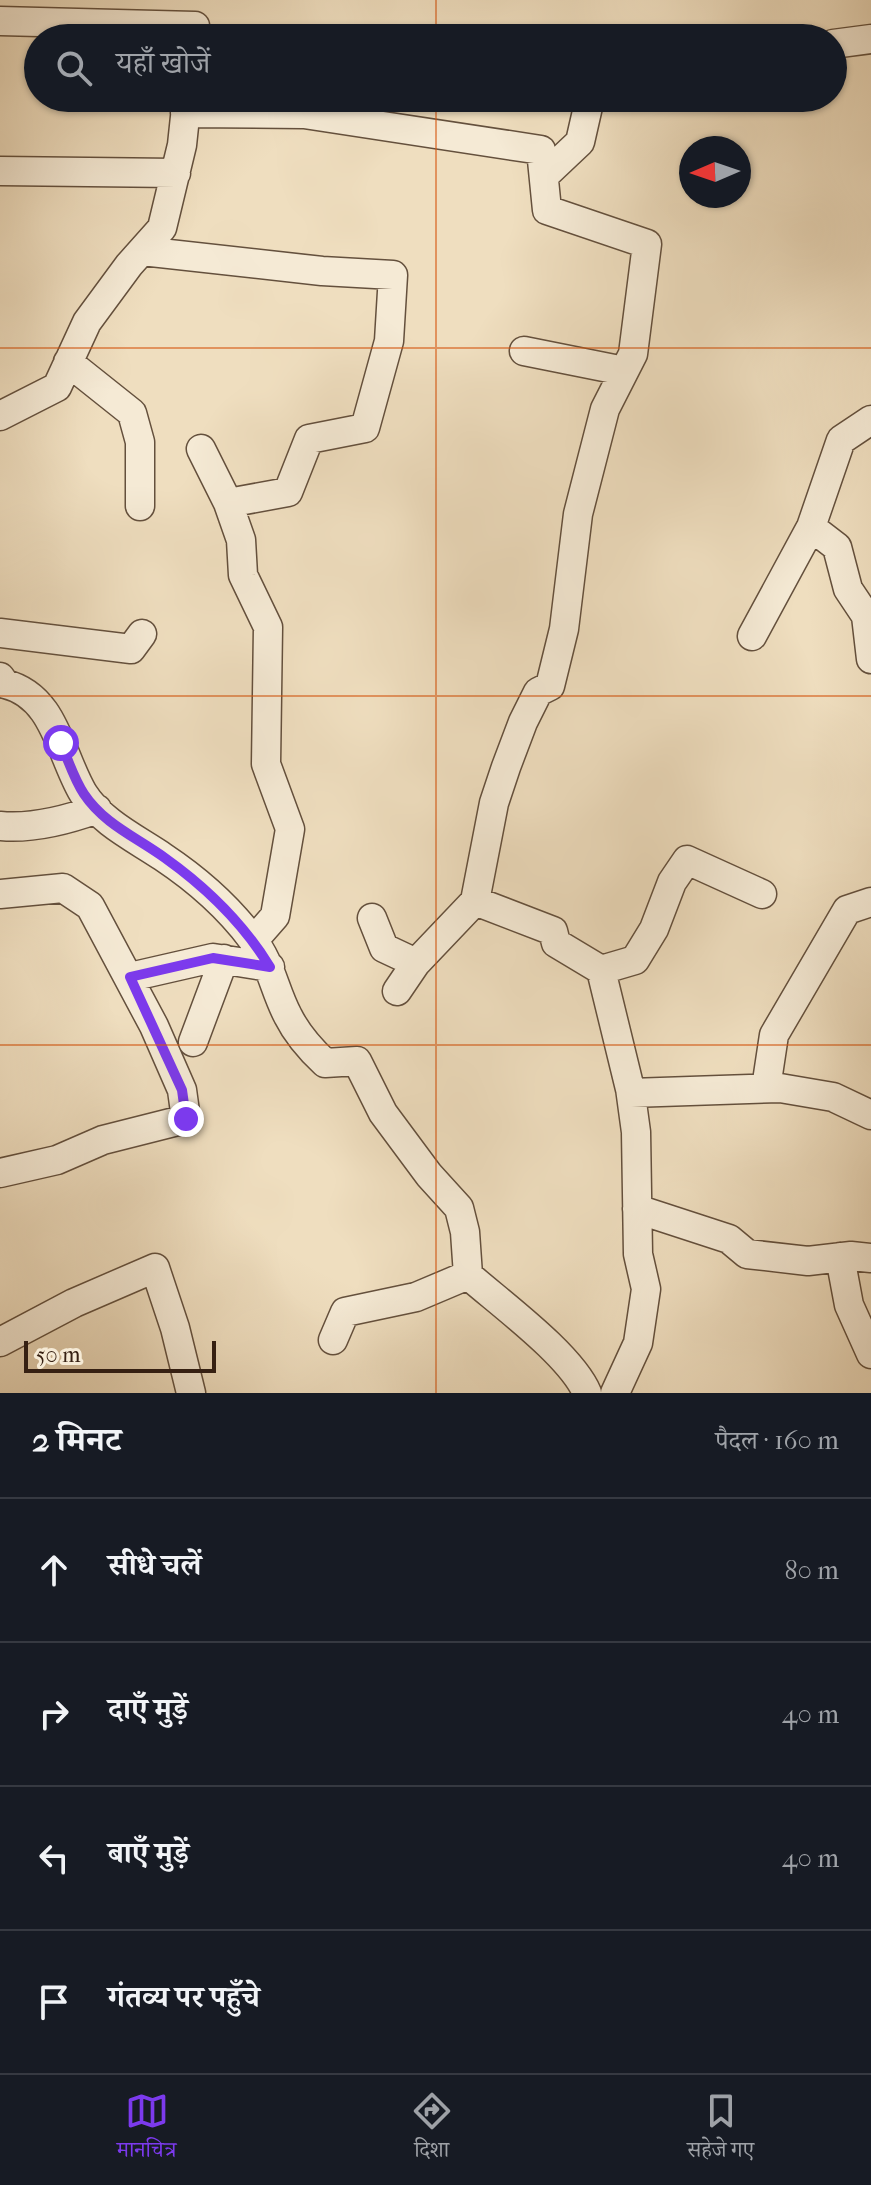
<!DOCTYPE html>
<html lang="hi">
<meta charset="utf-8">
<style>
:root{--surface:#171b24;--page:#242831;--text:#f1f3f6;--muted:#9ea1a6;--line:#363941;--accent:#7c3aed}
body{margin:0;font-family:"IM FELL French Canon","Noto Serif Devanagari",serif;background:var(--page);color:var(--text)}
.compass{position:absolute;left:679px;top:136px;width:72px;height:72px;border-radius:50%;background:var(--surface);box-shadow:0 2px 6px #0004;rotate:268deg}
.scale{position:absolute;left:24px;bottom:20px;width:192px;box-sizing:border-box;padding-left:8px;border:4px solid #362012;border-top:0;font-size:22px;line-height:28px;white-space:nowrap;color:#362012;-webkit-text-stroke:6px #f5ead5;paint-order:stroke}
.stop{position:absolute;width:24px;height:24px;margin:-18px;border:6px solid #7c3aed;border-radius:50%;background:#fff}
.stop.end{background:#7c3aed;border-color:#fff;box-shadow:0 2px 8px #0008}
.list{margin:0;padding:0;list-style:none}
h2{display:flex;justify-content:space-between;align-items:center;height:104px;margin:0;padding:0 32px;font-size:34px}
h2 small{font-size:26px;font-weight:400;color:var(--muted)}
.list li{display:grid;grid-template-columns:52px 1fr auto;gap:24px;align-items:center;box-sizing:border-box;height:144px;padding:0 32px;border-top:2px solid var(--line)}
.list b{display:block;font-size:30px;white-space:nowrap}
.list em{font-size:26px;font-style:normal;color:var(--muted)}
.icon{flex:none;width:44px;height:44px;fill:none;stroke:currentColor;stroke-width:2;stroke-linecap:round;stroke-linejoin:round}
.map{position:relative;flex:none;width:871px;height:1393px;overflow:hidden}
.search{position:absolute;background:var(--surface);box-shadow:0 2px 6px #0004;left:24px;right:24px;top:24px;height:88px;display:flex;align-items:center;gap:20px;box-sizing:border-box;padding:0 28px;border-radius:44px;color:var(--muted);font-size:30px}
.sheet{height:680px;background:var(--surface)}
nav{display:flex;justify-content:space-around;align-items:center;box-sizing:border-box;height:112px;border-top:2px solid var(--line);background:var(--surface);font-size:22px;color:var(--muted)}
nav a{display:grid;justify-items:center;gap:4px}
nav .on{color:var(--accent)}
.map>svg:first-child{display:block}
</style>
<div class="map">
<svg width="871" height="1393" viewBox="0 0 871 1393">
<rect width="100%" height="100%" fill="#efdebf"/>
<filter id="stains"><feTurbulence type="fractalNoise" baseFrequency=".0025" numOctaves="4"/><feColorMatrix values="0 0 0 0 .2 0 0 0 0 .09 0 0 0 0 .02 0 0 0 .5 -.17"/></filter>
<radialGradient id="worn" r=".72"><stop offset=".6" stop-color="#630" stop-opacity="0"/><stop offset="1" stop-color="#630" stop-opacity=".3"/></radialGradient>
<g fill="none" stroke-linecap="round" stroke-linejoin="round">
<defs>
<path id="street" d="M0,21L195,26
M833,44L871,39
M185,113L304,114L541,150L547,210L647,244L633,354L605,409L578,514L564,629L550,686L538,692L523,722L506,767L494,803L475,901L416,963L384,948L372,918
M0,171L176,173
M544,176L580,142L590,98
M142,251L322,271L393,275L389,341L365,428L309,439L288,492L228,503L201,449
M524,351L624,371
M68,362L132,413L140,442V506
M0,416L57,387L87,322L129,265L162,228L182,145L187,98
M228,503L241,540L243,575L268,627L266,764L290,829L275,916L254,940
M811,527L837,547L848,589L866,616L871,659
M0,633L131,649L142,634
M752,636L811,527L841,440L871,420
M0,677L5,684C55,696 60,754 83,793C102,823 135,838 163,857C196,879 228,907 252,939C271,962 274,990 288,1016C297,1034 310,1049 325,1063L357,1061L383,1113L429,1175L459,1208L465,1232L468,1275C501,1304 571,1355 587,1393
M0,826C32,829 67,820 97,809
M0,894L63,888L90,906L154,1026L182,1090L186,1119L103,1140L57,1160L0,1173
M475,901L553,931L556,943L601,970L635,960L654,929L672,882L687,860L762,894
M601,970L631,1093L780,1088L833,1097L871,1115
M130,977L213,958L270,967
M397,991L416,963
M193,1042L224,959
M766,1088L774,1035L847,910L871,902
M637,1209L729,1239L747,1254L808,1261L851,1256L871,1258
M840,1257L849,1305L871,1354
M333,1340L345,1312L416,1297L468,1275
M0,1342L74,1303L155,1268L175,1328L191,1393
M615,1393L638,1343L646,1289L638,1254L636,1132L630,1088"/>
</defs>
<use href="#street" stroke="#64503d" stroke-width="31"/>
<use href="#street" stroke="#f5ead5" stroke-width="28"/>
</g>
<g fill="none" stroke-linecap="round" stroke-linejoin="round">
<path stroke="#7c3aed" stroke-width="10" d="M61,743C68,760 74,779 84,794C104,824 136,837 165,858C207,888 243,923 270,967L213,958L130,977L182,1090L186,1119"/>
</g>
<path fill="none" stroke="#d6530d" stroke-width="2" stroke-opacity="0.55" d="M436,0V38M436,98V1393M0,348H871M0,696H871M0,1045H871"/>
<rect width="100%" height="100%" filter="url(#stains)"/>
<rect width="100%" height="100%" fill="url(#worn)"/>
</svg>
<svg class="compass" viewBox="-18 -18 36 36"><path d="M0-13l5 13h-10z" fill="#e53935"/><path d="M0 13l5-13h-10z" fill="#9ea1a6"/></svg>
<div class="scale">50 m</div>
<div class="stop" style="left:61px;top:743px"></div>
<div class="stop end" style="left:186px;top:1119px"></div>
<div class="search"><svg class="icon" aria-label="search" viewBox="0 0 24 24"><circle cx="10" cy="10" r="6"/><path d="M15 15l6 6"/></svg>यहाँ खोजें</div>
</div>
<section class="sheet">
<h2>2 मिनट<small>पैदल · 160 m</small></h2>
<ul class="list">
<li><svg class="icon" aria-label="ahead" viewBox="0 0 24 24"><path d="M12 20V5M6 11l6-6 6 6"/></svg><div><b>सीधे चलें</b></div><em>80 m</em></li>
<li><svg class="icon" aria-label="right" viewBox="0 0 24 24"><path d="M7 20v-9h11M14 6l5 5-5 5"/></svg><div><b>दाएँ मुड़ें</b></div><em>40 m</em></li>
<li><svg class="icon" aria-label="left" viewBox="0 0 24 24"><path d="M17 20v-9H6M10 6l-5 5 5 5"/></svg><div><b>बाएँ मुड़ें</b></div><em>40 m</em></li>
<li><svg class="icon" aria-label="arrive" viewBox="0 0 24 24"><path d="M6 21V4h12l-3 4 3 4H6"/></svg><div><b>गंतव्य पर पहुँचे</b></div></li>
</ul>
</section>
<nav>
<a class="on"><svg class="icon" aria-label="map" viewBox="0 0 24 24"><path d="M3 6l6-2 6 2 6-2v14l-6 2-6-2-6 2zM9 4v14M15 6v14"/></svg>मानचित्र</a>
<a><svg class="icon" aria-label="directions" viewBox="0 0 24 24"><path d="M12 3l9 9-9 9-9-9zM9 14v-3h6M13 9l2 2-2 2"/></svg>दिशा</a>
<a><svg class="icon" aria-label="saved" viewBox="0 0 24 24"><path d="M7 4h10v16l-5-4-5 4z"/></svg>सहेजे गए</a>
</nav>
